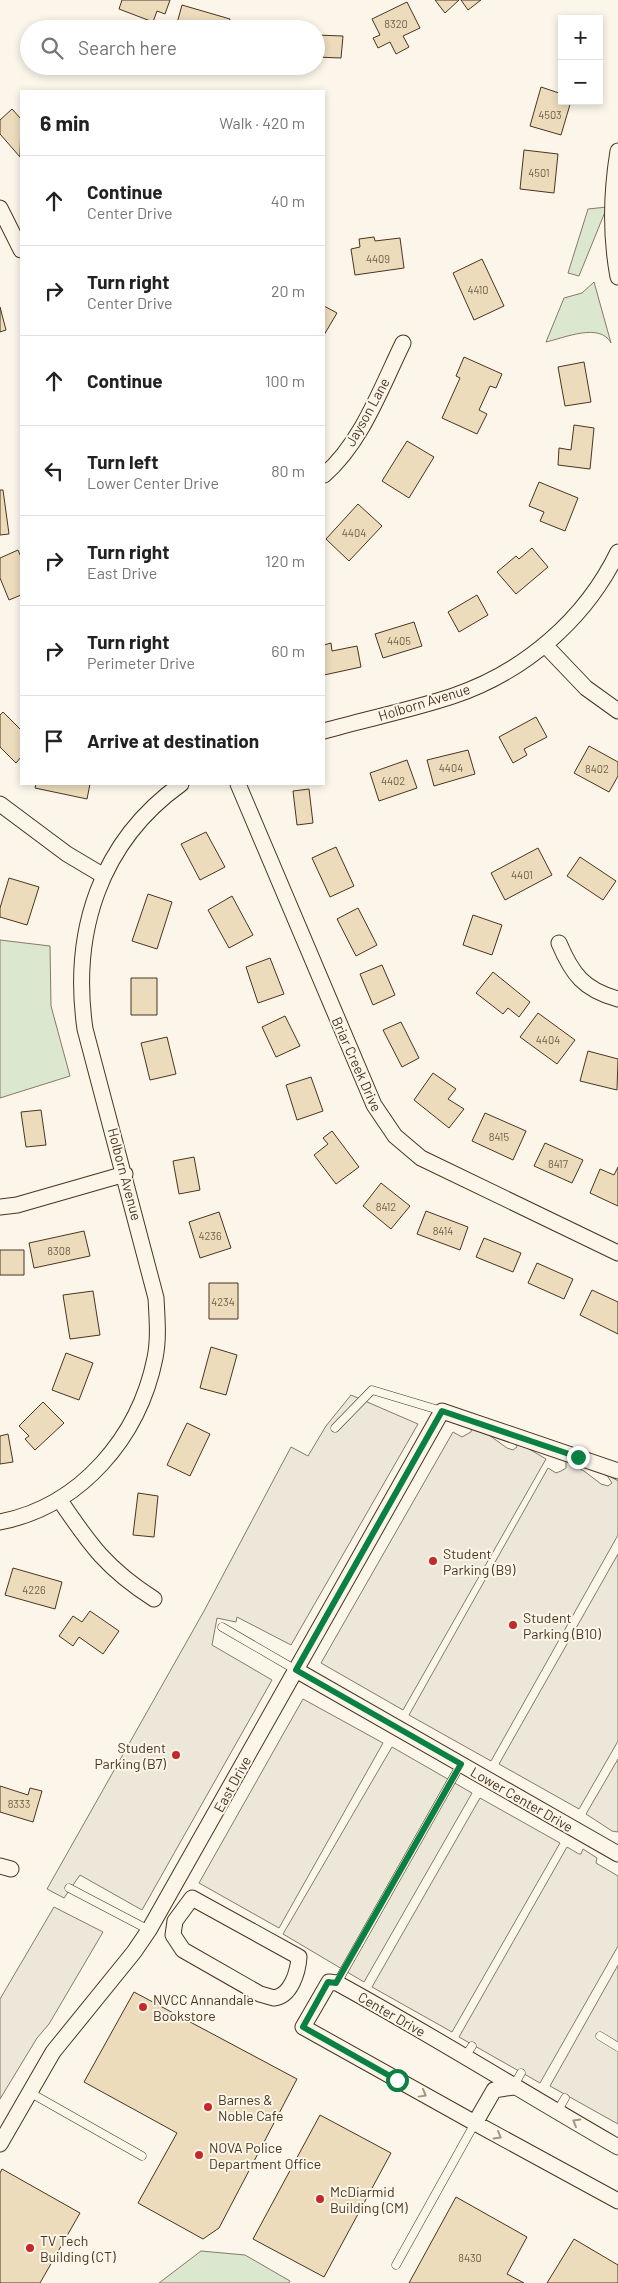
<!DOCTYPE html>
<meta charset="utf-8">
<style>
:root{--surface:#fff;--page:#f6f6f6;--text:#222;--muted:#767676;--line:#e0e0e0}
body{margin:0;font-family:Barlow,sans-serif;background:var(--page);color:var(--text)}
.controls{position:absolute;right:15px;top:15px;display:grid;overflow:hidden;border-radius:0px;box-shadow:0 2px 8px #0003}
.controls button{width:45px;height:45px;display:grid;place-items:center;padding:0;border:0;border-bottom:1px solid var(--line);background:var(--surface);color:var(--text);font:25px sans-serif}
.stop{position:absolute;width:15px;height:15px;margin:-11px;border:4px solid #0b8043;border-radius:50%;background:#fff}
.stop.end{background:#0b8043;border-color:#fff;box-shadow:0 1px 5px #0008}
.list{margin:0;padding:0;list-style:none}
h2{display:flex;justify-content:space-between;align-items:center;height:65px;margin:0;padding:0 20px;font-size:21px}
h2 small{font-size:16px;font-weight:400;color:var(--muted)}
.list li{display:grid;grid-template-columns:32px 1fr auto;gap:15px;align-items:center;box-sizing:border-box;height:90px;padding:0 20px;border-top:1px solid var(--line)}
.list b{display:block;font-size:19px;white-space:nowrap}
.list p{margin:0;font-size:16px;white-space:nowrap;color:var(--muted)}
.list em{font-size:16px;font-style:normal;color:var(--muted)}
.icon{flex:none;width:28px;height:28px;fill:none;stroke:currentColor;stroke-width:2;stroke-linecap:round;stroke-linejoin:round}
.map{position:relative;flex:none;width:618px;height:2283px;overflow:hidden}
.search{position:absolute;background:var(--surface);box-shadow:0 2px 8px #0003;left:20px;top:20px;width:305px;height:55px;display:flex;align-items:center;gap:12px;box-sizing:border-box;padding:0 18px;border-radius:28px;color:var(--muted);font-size:19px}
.panel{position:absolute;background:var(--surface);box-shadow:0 2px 8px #0003;left:20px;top:90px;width:305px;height:695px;border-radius:0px}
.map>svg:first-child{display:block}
</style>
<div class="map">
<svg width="618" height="2283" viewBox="0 0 618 2283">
<rect width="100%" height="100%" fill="#fbf6e9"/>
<path fill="#dce7d0" stroke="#887966" d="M607,207L579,276L568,273L588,209Z
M594,282L611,343C600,322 564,338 546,342L564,298L582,293Z
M0,940L50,946L51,1006L70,1076L0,1098Z
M201,2251L245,2255L290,2281L289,2283H159Z"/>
<path fill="#ede7d9" stroke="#887966" d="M351,1395L418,1424L291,1645L237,1617L236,1622L217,1618L212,1645L272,1680L142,1910L80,1875L64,1898L47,1889L204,1611L291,1447L308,1456L326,1426Z
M472,1425L489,1435L507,1448L513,1450L517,1447L512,1439L546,1459L403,1710L321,1663L453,1432L462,1437L471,1432Z
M566,1461L584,1471L601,1484L608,1486L612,1483L606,1474L618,1481V1535L491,1761L409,1715L548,1468L556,1473L561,1471L566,1468Z
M618,1554V1741L579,1809L499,1764Z
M303,1699L383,1743L279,1928L199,1883Z
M392,1747L472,1793L364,1982L283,1934Z
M618,1759V1832L612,1831L586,1814Z
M480,1798L560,1843L452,2032L372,1987Z
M567,1847L579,1854H581L583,1849L597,1858L596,1863L618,1876V1946L540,2083L459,2037Z
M54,1907L103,1932L49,2024L37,2038L0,2099V1999Z
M618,1965V2124L550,2086Z"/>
<path fill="#ecdcbc" stroke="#4a3520" d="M122,0H170L165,14L157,11L153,22L119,9Z
M435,0H459L445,13Z
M461,0H481L468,10Z
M407,2L420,28L403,36L409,47L396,54L390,42L378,48L373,38L380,35L372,19Z
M182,5L230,19L227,29H182L176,27Z
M316,35L343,36L341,58L316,57Z
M541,87L562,94V101H571L561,135L530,126Z
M12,109L21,119L20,157L0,134V120Z
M524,150L558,154L554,193L520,189Z
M374,237L375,241L400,238L404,268L355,275L351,249L360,247L359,239Z
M482,259L504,306L474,320L453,273Z
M324,306L337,313L324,335Z
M0,307L6,330L0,332Z
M464,357L502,374L496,388L490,386L479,410L487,414L477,434L442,418L460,378L456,376Z
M584,362L591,402L565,406L558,367Z
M574,425L594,428L590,469L558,465L559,448L571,450Z
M407,441L434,457L409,498L382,481Z
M539,482L578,498L565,531L540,521L544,512L529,506Z
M0,490H3L9,534L0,535Z
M358,504L382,526L349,561L326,539Z
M532,548L548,567L516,594L497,572L516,556L519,559Z
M18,550L21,557V595L9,600L0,578V558Z
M477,595L488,615L459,632L448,612Z
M414,622L422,646L383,658L375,634Z
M331,643L332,651L357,646L361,667L324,675V645Z
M3,712L21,730V757L16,763L0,747V715Z
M536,717L547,737L524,749L527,755L513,763L499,737Z
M589,746L618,762V776L609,792L574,773Z
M468,750L475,774L434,786L427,760Z
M407,760L417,788L379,801L370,773Z
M36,784H90L87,799L35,788Z
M309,789L313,823L297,825L293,791Z
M206,832L225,867L200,880L181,844Z
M336,847L354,886L330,897L312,858Z
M538,848L552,875L505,900L491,873Z
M580,857L616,881L603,900L567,876Z
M9,878L39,887L27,925L0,917V908Z
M148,894L172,902L157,949L132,941Z
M232,896L253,935L229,948L208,910Z
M358,908L377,945L356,956L337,919Z
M473,915L502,925L492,955L463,945Z
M270,958L284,994L258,1003L246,967Z
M382,965L395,995L373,1005L360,974Z
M493,972L530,1002L519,1017L508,1008L503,1014L476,993Z
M131,978H157V1015H131Z
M538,1013L575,1040L557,1064L520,1037Z
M285,1016L300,1046L276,1057L262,1027Z
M401,1022L419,1058L402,1067L383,1030Z
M167,1037L176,1074L150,1080L141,1043Z
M588,1051L618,1059L617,1090L580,1081Z
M433,1073L456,1089L448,1099L464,1109L449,1128L414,1100Z
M311,1077L323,1111L297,1120L286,1085Z
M41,1110L46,1145L26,1147L21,1112Z
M485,1113L526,1131L513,1160L472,1141Z
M332,1131L359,1167L336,1184L314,1155L328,1144L323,1138Z
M545,1143L583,1160L572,1183L534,1166Z
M194,1157L200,1190L179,1194L173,1161Z
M618,1167V1206L590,1193L600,1169L614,1175Z
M381,1183L410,1206L391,1229L363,1206Z
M426,1211L468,1227L460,1250L417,1234Z
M219,1212L231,1248L200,1258L189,1222Z
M84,1231L90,1256L34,1268L29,1243Z
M484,1238L521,1253L513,1272L476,1257Z
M0,1250H24V1275H0Z
M537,1263L573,1279L564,1299L528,1283Z
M209,1283H238V1319H209Z
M592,1290L618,1302V1334L580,1315Z
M93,1291L100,1335L70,1339L63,1295Z
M211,1347L237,1355L226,1395L200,1388Z
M66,1353L93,1363L79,1400L52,1390Z
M43,1402L64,1423L35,1450L25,1439L29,1436L19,1426Z
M187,1423L210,1434L190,1476L167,1465Z
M8,1434L13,1462L0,1464V1436Z
M138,1493L158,1496L154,1537L133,1535Z
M13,1568L62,1582L55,1609L5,1595Z
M90,1611L119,1631L103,1654L79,1637L73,1646L59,1636L73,1616L82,1622Z
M0,1786L28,1795L30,1788L42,1791L33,1822L0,1812Z
M134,1992L297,2079L219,2228L203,2239L138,2203L177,2133L84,2082Z
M320,2115L391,2153L324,2277L253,2239Z
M2,2169L80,2213L40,2283H0V2173Z
M456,2197L527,2237L507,2274L524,2283H409Z
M574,2239L618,2265V2283H547Z"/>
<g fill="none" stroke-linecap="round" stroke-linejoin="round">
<defs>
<path id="service" d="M335,1428L372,1390L442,1411
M222,1627L296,1670
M69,1888L149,1930
M337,1983L461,1764
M600,2036L618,2047
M465,2057L472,2046
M513,2087L521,2073
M29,2092L142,2156
M557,2112L565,2098
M396,2265L475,2123"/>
<path id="minor" d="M618,151C611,194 610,234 618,277
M0,208L21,250
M324,475C362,442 381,388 403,343
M545,645L586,688L618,711
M324,731C366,719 411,710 453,696C524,672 585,620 618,552
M238,784L374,1105L395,1136L421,1158L618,1253
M0,804L67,854L104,876
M559,943C572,974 584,990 618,999
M0,1207L17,1205L125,1174
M59,1499C90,1545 107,1569 154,1599
M0,1522C81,1506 139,1437 155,1358C159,1338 157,1318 156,1298L85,1029C71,932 100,842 181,784
M296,1670L618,1854
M0,1866L11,1869
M192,1898L299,1957C298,1972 291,1996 274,1998L260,1994L183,1950L173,1935L175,1921Z
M513,2087L494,2090L475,2123L618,2201
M475,2123L303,2027L329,1982L337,1983C432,2035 524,2093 618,2147
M0,2144L53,2052L134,1952L149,1930L442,1411L618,1471"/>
</defs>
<use href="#service" stroke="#4a3520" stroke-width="9"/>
<use href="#minor" stroke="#4a3520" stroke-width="17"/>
<use href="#service" stroke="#fbf6e9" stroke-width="8"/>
<use href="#minor" stroke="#fbf6e9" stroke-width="15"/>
</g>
<defs><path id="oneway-chevron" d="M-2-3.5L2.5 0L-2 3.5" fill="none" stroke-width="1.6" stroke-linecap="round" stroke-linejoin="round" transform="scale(1.25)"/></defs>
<g stroke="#a29684">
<use href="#oneway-chevron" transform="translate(423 2094) rotate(29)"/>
<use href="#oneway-chevron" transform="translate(576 2122) rotate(-150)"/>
<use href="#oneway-chevron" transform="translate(498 2136) rotate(30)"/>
</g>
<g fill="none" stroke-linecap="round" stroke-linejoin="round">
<path stroke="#0b8043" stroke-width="6" d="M397,2080L303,2027L328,1982L336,1983L461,1764L296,1670L442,1411L578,1457"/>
</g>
<g fill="#c62828" stroke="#fbf6e9" stroke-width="2">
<circle cx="433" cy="1561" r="5"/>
<circle cx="513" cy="1625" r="5"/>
<circle cx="176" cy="1755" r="5"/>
<circle cx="143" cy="2007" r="5"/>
<circle cx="208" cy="2107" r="5"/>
<circle cx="199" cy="2155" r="5"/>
<circle cx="320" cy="2199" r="5"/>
<circle cx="30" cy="2248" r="5"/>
</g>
<g text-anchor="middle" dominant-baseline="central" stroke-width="4" stroke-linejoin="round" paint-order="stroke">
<g font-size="11" fill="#725f47">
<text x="396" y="23">8320</text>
<text x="550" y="114">4503</text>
<text x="539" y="172">4501</text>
<text x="378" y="258">4409</text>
<text x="478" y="289">4410</text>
<text x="354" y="532">4404</text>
<text x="399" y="640">4405</text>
<text x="451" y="767">4404</text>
<text x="597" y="768">8402</text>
<text x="393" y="780">4402</text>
<text x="522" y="874">4401</text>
<text x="548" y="1039">4404</text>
<text x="499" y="1136">8415</text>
<text x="558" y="1163">8417</text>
<text x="386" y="1206">8412</text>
<text x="443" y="1230">8414</text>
<text x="210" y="1235">4236</text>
<text x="59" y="1250">8308</text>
<text x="223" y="1301">4234</text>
<text x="34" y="1589">4226</text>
<text x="19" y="1803">8333</text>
<text x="470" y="2257">8430</text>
</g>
<g font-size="14" fill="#4a3520" stroke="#fbf6e9">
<text transform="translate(367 412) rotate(-61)">Jayson Lane</text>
<text transform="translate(424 702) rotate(-17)">Holborn Avenue</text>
<text transform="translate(357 1064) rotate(66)">Briar Creek Drive</text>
<text transform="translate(125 1174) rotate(75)">Holborn Avenue</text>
<text transform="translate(232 1784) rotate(-61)">East Drive</text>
<text transform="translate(522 1799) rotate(30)">Lower Center Drive</text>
<text transform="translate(392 2014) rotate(30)">Center Drive</text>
</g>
<g font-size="14" fill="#4a3520" stroke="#fbf6e9" text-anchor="start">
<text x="443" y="1553">Student<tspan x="443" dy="16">Parking (B9)</tspan></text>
<text x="523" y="1617">Student<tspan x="523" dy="16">Parking (B10)</tspan></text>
<text x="166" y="1747" text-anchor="end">Student<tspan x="166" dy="16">Parking (B7)</tspan></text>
<text x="153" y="1999">NVCC Annandale<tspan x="153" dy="16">Bookstore</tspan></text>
<text x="218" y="2099">Barnes &amp;<tspan x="218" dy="16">Noble Cafe</tspan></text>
<text x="209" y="2147">NOVA Police<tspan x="209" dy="16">Department Office</tspan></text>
<text x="330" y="2191">McDiarmid<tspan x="330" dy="16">Building (CM)</tspan></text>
<text x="40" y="2240">TV Tech<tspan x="40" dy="16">Building (CT)</tspan></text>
</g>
</g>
</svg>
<div class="controls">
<button>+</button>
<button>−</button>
</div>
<div class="stop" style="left:397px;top:2080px"></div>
<div class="stop end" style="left:578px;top:1457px"></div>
<div class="search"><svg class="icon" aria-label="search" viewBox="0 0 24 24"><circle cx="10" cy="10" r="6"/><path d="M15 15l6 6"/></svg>Search here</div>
<section class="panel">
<h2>6 min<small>Walk · 420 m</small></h2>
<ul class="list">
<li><svg class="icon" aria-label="ahead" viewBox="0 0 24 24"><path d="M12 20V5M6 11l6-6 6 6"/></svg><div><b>Continue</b><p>Center Drive</p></div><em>40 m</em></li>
<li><svg class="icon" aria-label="right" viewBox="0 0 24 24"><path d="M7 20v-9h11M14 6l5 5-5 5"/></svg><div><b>Turn right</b><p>Center Drive</p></div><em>20 m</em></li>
<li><svg class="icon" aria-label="ahead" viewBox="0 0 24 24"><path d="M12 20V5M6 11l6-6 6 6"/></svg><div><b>Continue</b></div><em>100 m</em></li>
<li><svg class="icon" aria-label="left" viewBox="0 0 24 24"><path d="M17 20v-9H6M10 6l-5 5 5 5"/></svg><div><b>Turn left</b><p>Lower Center Drive</p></div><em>80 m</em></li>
<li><svg class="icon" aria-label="right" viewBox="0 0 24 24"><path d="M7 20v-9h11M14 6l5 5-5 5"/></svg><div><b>Turn right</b><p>East Drive</p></div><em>120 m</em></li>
<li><svg class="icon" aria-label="right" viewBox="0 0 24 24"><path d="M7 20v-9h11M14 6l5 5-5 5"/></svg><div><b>Turn right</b><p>Perimeter Drive</p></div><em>60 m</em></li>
<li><svg class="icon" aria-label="arrive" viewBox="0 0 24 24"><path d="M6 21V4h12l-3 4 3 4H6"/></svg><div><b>Arrive at destination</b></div></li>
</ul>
</section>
</div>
